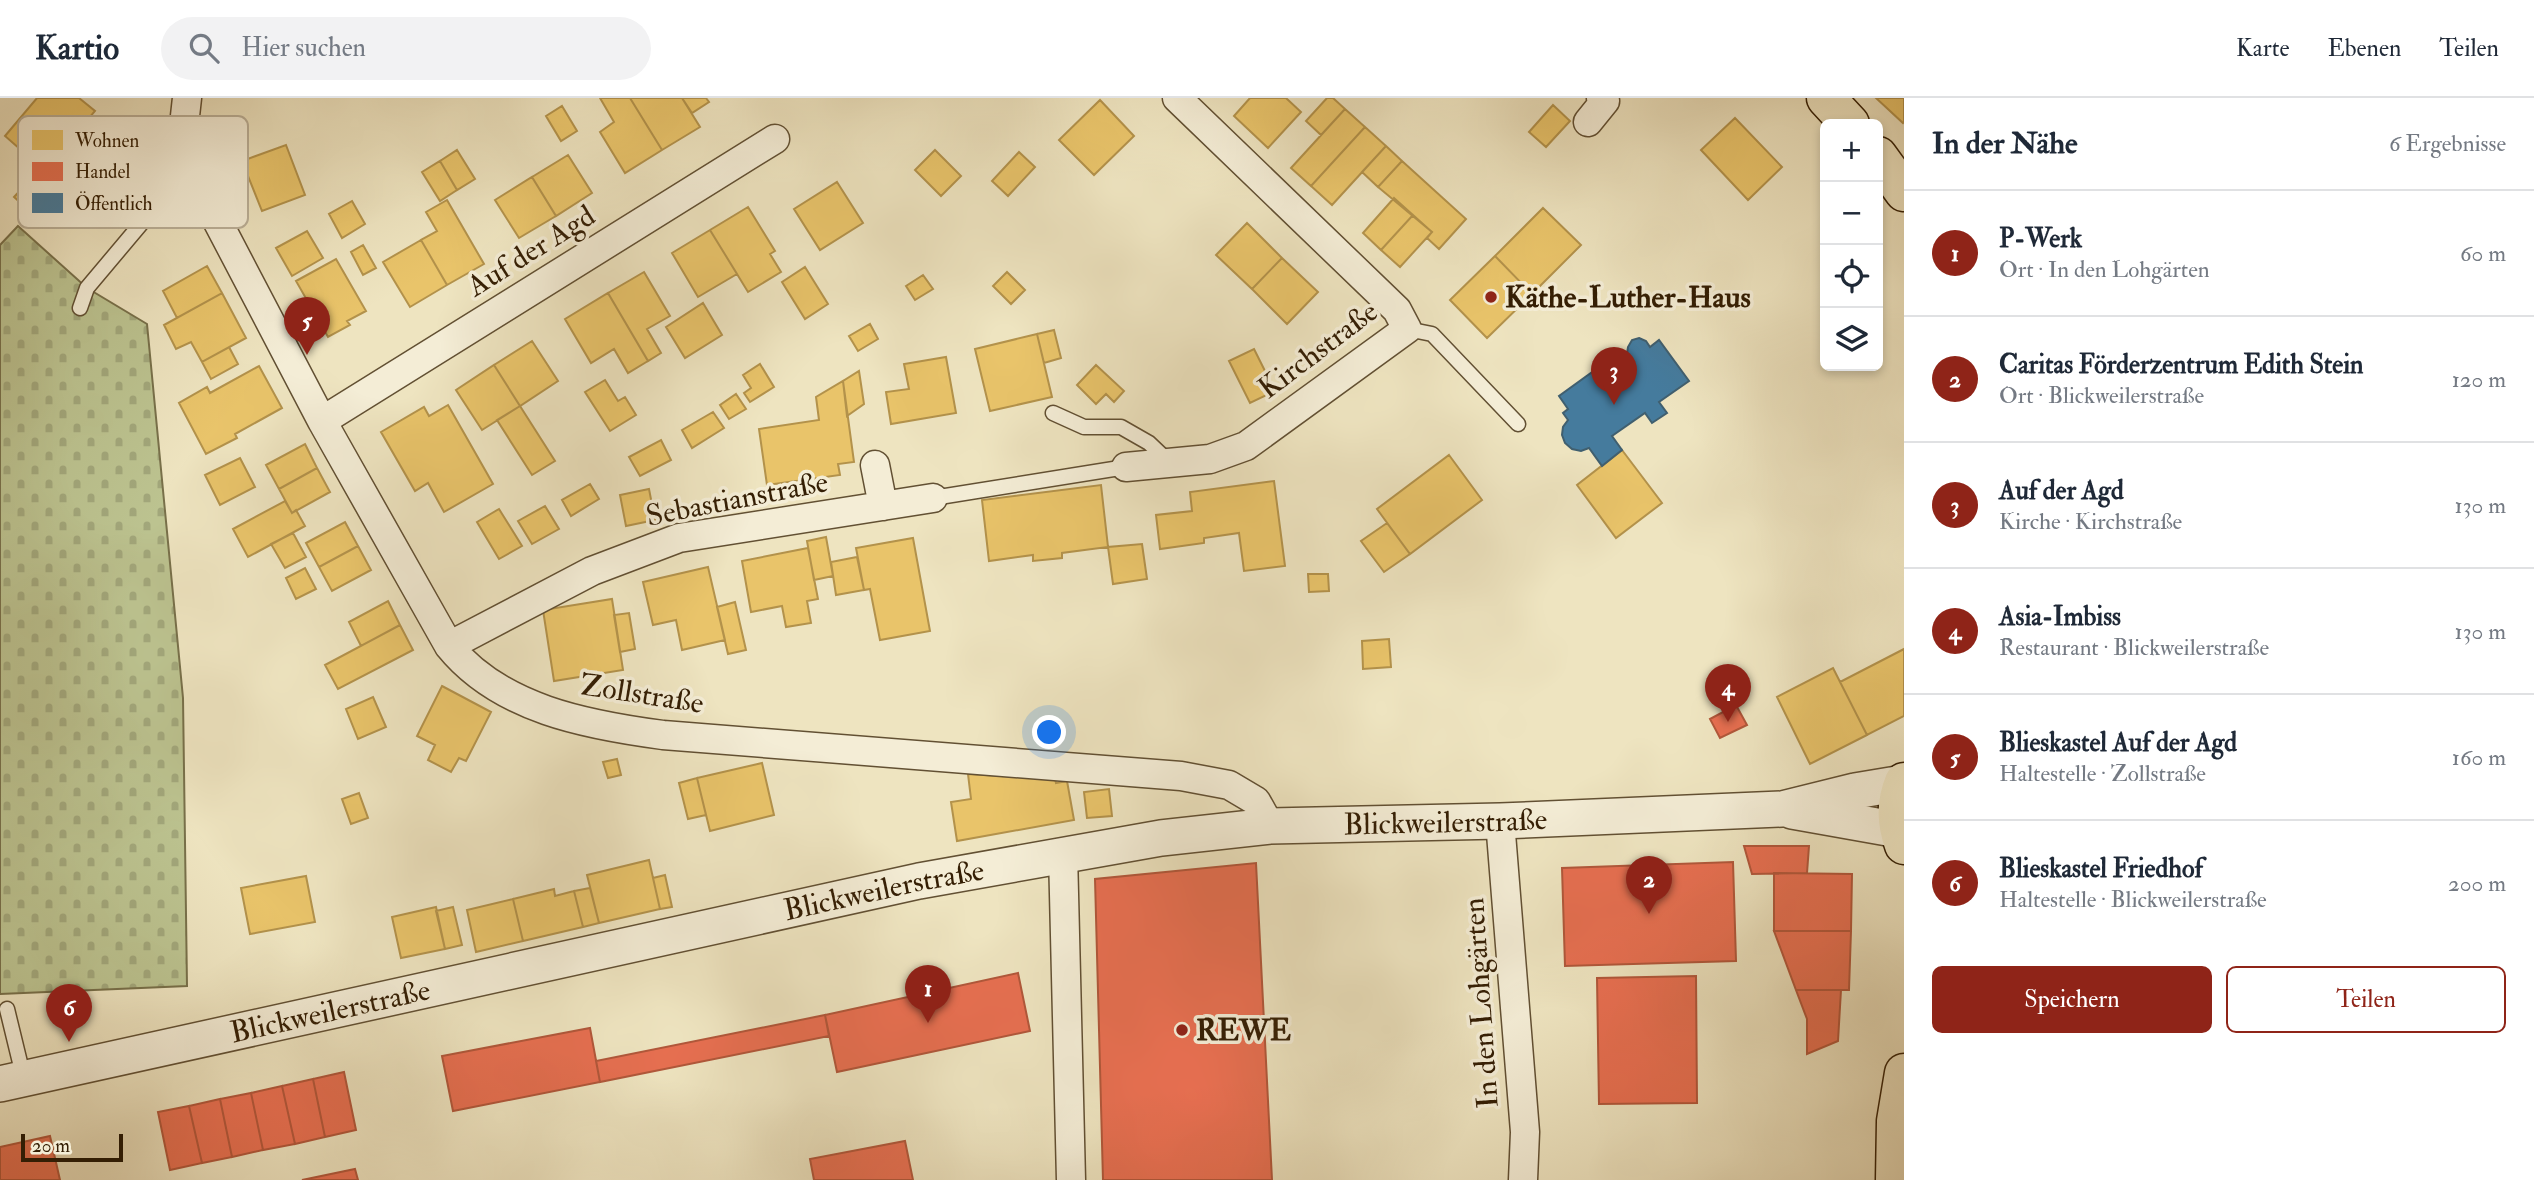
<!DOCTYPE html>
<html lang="de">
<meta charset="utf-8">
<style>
:root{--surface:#fff;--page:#f2f2f3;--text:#1f2937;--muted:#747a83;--line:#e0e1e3;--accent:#8f2418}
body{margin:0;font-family:"IM FELL Double Pica",serif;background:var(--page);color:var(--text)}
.controls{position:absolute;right:21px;top:21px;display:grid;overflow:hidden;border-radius:10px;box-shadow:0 4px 10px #0003}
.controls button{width:63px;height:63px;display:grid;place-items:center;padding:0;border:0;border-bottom:2px solid var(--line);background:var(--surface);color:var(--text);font:35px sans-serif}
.scale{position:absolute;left:21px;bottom:18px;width:102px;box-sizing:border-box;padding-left:7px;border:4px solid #341e04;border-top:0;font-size:19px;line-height:24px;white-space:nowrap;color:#341e04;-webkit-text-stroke:5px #f4edd6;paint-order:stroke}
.you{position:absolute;left:1050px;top:635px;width:24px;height:24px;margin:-18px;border:5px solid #fff;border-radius:50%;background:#1a73e8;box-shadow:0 0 0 10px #1a73e833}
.badge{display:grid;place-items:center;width:46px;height:46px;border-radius:50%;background:var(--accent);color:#fff;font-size:23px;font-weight:700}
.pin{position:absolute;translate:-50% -58px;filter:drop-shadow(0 2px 4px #0008)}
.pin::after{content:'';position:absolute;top:37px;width:24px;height:21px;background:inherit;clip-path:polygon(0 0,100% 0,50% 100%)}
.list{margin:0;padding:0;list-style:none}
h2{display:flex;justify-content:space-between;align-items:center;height:91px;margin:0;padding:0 28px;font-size:30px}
h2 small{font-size:23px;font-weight:400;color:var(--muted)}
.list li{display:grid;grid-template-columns:46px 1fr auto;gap:21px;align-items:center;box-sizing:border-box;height:126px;padding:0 28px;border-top:2px solid var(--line)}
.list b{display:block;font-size:26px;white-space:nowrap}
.list p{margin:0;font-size:23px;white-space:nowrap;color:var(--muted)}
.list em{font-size:23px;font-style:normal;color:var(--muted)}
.actions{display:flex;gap:14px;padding:21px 28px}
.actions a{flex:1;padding:16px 0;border:2px solid var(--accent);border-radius:10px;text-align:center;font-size:24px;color:var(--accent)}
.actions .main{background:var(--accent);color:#fff}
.icon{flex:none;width:38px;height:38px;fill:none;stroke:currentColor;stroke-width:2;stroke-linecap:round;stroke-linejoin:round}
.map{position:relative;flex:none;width:1904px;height:1082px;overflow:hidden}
header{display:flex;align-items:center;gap:42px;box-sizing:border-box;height:98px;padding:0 35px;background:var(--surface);border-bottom:2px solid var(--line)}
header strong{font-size:33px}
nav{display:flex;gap:38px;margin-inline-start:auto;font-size:24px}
.search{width:490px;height:63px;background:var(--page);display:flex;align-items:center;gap:18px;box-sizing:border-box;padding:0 24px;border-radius:38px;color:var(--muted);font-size:26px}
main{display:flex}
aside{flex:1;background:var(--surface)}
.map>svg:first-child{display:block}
</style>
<header>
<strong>Kartio</strong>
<div class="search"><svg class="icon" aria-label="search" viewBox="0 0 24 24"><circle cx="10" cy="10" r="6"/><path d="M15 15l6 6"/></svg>Hier suchen</div>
<nav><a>Karte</a><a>Ebenen</a><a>Teilen</a></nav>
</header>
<main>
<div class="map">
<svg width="1904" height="1082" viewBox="0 0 1904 1082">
<defs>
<pattern id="cemetery-stones" width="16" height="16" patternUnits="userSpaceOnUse" patternTransform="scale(1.75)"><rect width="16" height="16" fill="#bcc390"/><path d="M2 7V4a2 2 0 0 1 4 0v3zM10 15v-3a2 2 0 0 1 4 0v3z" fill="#a2a77b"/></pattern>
</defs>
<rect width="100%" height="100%" fill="#eee4c0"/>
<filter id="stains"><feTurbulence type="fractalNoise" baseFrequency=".00286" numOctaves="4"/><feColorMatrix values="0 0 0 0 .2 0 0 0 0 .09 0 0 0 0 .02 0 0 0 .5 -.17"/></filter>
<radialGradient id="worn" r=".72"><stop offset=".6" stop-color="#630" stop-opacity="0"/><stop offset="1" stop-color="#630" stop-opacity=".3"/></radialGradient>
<path fill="url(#cemetery-stones)" stroke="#78704a" stroke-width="2" d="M18,128L87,190L147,226L183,600L187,888L0,896V147Z"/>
<path fill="#e9c46a" stroke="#b3924b" stroke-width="2" d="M37,0H79L95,13L45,73L5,38Z
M600,0H630L662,52L625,75L600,34L614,24Z
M630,0H682L700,29L662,52Z
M682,0H706L709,4L692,15Z
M1250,0H1286L1301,14L1268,50L1234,18Z
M1327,0H1333L1345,11L1321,37L1306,23Z
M1876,0H1904V24L1903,25Z
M1100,2L1134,38L1094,77L1059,42Z
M1553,7L1570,23L1546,49L1529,34Z
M562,8L577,33L561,43L546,18Z
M1345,11L1365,29L1311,88L1291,70Z
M1735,20L1782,69L1748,102L1701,52Z
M1365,29L1386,48L1332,107L1311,88Z
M286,47L305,97L262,113L242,63Z
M1386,48L1402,63L1378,89L1362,74Z
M457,52L475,81L457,92L440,63Z
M935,52L961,78L941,98L915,72Z
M1019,54L1035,69L1008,98L992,83Z
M568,57L592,95L556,118L532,79Z
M440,63L457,92L440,103L422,74Z
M1402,63L1466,121L1439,151L1427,140L1432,134L1378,89Z
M532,79L556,118L519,140L495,102Z
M31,81L53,100L36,119L14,99Z
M837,84L863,125L820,152L794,111Z
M1394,100L1413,117L1381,152L1363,135Z
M447,102L484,166L447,187L421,142L437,133L426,114Z
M352,103L365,126L342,140L329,116Z
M748,109L775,153L770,156L781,174L748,194L710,132Z
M1543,110L1581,147L1532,196L1495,158Z
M1413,117L1432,134L1400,169L1381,152Z
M1247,125L1282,160L1252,191L1216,157Z
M710,132L737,176L698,199L672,155Z
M307,133L323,160L292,178L276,150Z
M421,142L447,187L410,209L383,164Z
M363,147L376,170L363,177L351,154Z
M1495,158L1532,196L1487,240L1450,202Z
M1282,160L1318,194L1287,226L1252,191Z
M336,161L366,213L347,223L350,227L328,239L296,183Z
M207,168L222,195L177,220L163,193Z
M805,169L828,206L805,221L782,184Z
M644,174L670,218L647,231L661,255L648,263L608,195Z
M1007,174L1025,192L1011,206L993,188Z
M923,177L933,191L915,202L906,188Z
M222,195L246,240L202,264L191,244L176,251L164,227Z
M608,195L648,263L628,275L614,251L591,265L565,221Z
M703,205L722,237L685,260L666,229Z
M870,226L878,241L858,253L849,238Z
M1054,232L1061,260L1044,265L1037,236Z
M1037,236L1052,299L990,313L975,251Z
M532,243L558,283L520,308L494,267Z
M229,249L238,266L211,281L202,264Z
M1254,251L1275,293L1250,305L1229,263Z
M946,259L956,315L891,326L886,294L909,291L904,266Z
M760,266L774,289L750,304L744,295L751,290L743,277Z
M494,267L520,308L482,332L456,292Z
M1096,267L1124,293L1114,304L1106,296L1096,306L1077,287Z
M259,268L282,310L235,336L237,340L206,356L179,305L207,289L210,295Z
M859,273L864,306L847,318L843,283Z
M605,282L618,303L625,299L636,317L610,333L585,294Z
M843,283L854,364L838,366L840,377L767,387L759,331L819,322L816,299Z
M736,296L746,311L729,321L720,307Z
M448,307L493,386L444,414L428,385L415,393L381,334L424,309L429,318Z
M520,308L555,363L532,377L497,322Z
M713,314L724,330L692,350L682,332Z
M661,342L671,362L640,378L629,359Z
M305,346L317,370L279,391L266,367Z
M1622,352L1662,405L1616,440L1577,387Z
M1449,357L1482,402L1410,456L1377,411Z
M240,360L255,389L220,407L205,377Z
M317,370L330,394L292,415L279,391Z
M1274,383L1285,468L1244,473L1239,435L1204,440V445L1160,451L1156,417L1192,413L1190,394Z
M590,386L599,401L571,418L562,402Z
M1101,387L1108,449L1062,455V460L1033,463V457L989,463L982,402Z
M649,391L655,422L626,428L620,397Z
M285,403L292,415L296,412L305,428L248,459L233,431Z
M545,408L559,431L532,446L518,423Z
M499,411L522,448L499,461L477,424Z
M345,424L358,448L319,469L306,445Z
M1387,425L1410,456L1384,474L1361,443Z
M293,435L306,459L285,470L271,446Z
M826,439L833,478L814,482L807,443Z
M913,440L930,533L880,542L870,491L864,492L856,450Z
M1142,446L1147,481L1113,486L1108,449Z
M358,448L371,472L332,493L319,469Z
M808,450L818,501L807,503L811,525L786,529L782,508L751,514L742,463Z
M857,459L864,492L836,497L831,464Z
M708,469L725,542L682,552L676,522L653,527L643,484Z
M305,470L316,491L296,501L286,480Z
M1308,476H1328L1329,493L1309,494Z
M612,501L623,572L554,583L543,512Z
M388,503L400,527L361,548L349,524Z
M735,504L746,552L728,556L717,509Z
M629,515L635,551L620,554L614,517Z
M400,527L413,552L338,591L325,567Z
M1389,541L1391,569L1363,571L1362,543Z
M1904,551V618L1867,637L1840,584Z
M1833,570L1867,637L1810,666L1777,599Z
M442,588L491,614L466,663L459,660L451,674L428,662L435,647L417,638Z
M373,599L386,629L358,641L346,611Z
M617,661L621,677L608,680L603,664Z
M762,665L774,717L710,733L697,680Z
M968,676L1055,681L1056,685L1067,683L1074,722L957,743L951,704L971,701Z
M697,680L706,717L688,721L679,685Z
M1109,691L1112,718L1087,720L1084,694Z
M359,695L368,720L351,726L342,701Z
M649,762L660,811L599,825L587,777Z
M665,777L672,809L660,811L653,780Z
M306,778L315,824L250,836L241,790Z
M590,790L599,825L583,829L574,793Z
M554,791L555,798L574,793L583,829L523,843L513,801Z
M513,801L523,843L476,854L467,812Z
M436,809L445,851L401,860L392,819Z
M453,809L462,847L445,851L436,813Z"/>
<path fill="#e76f51" stroke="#b1573a" stroke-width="2" d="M1736,607L1747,627L1720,640L1710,621Z
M1744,748H1809L1807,775L1752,776Z
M1733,764L1736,863L1565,868L1562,770Z
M1256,765L1272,1082H1103L1095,781Z
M1774,775L1852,776L1851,833H1774Z
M1774,833H1851L1849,892H1796Z
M1018,875L1030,933L837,974L825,917Z
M1696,878L1697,1005L1599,1006L1597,880Z
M1796,892H1841L1838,943L1807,956V921Z
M825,917L829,938L600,984L596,963Z
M590,930L600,984L453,1013L442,958Z
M344,974L356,1032L325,1039L313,981Z
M313,981L325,1039L295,1046L282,988Z
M282,988L295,1046L263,1052L251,995Z
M251,995L263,1052L232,1059L220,1001Z
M220,1001L232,1059L202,1065L189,1008Z
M189,1008L202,1065L170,1072L158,1014Z
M50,1038L60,1082H0V1049Z
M905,1043L913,1082H814L810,1061Z
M355,1071L358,1082H302Z"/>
<path fill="#457b9d" stroke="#405f6f" stroke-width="2" d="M1639,240L1646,243L1650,249L1659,242L1689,283L1659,304L1667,315L1652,325L1645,315L1612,338L1622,352L1602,368L1589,350L1581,353L1572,351L1565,345L1562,337L1563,329L1568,322L1563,315L1568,311L1559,298L1602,267L1610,278L1632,262L1627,256L1628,249L1632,242Z"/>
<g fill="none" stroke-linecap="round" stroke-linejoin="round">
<defs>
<path id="service" d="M80,210L87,190L193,64
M1407,231L1432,236L1518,326
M1053,315L1084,329H1121L1149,345L1169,364
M933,400L1126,369
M7,911L24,981"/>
<path id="minor" d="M187,0L185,18L193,64L210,109L322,323L449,548C500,611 587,627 663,637L1181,678L1229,687L1256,703L1270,728
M1588,24L1605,3L1601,0
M322,323L775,41
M875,367L883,408
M1126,369L1210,361L1246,348L1407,231L1397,212L1177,0
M449,548L592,473L679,440L933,400
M1500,723L1525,1034L1523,1082
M1063,755L1071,1082"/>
<g id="tertiary">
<path d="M1792,713L1899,732"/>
<path id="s1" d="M0,986L919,783L1161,740L1270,728L1500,723L1782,711L1855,693L1903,685"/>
</g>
<path id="primary" d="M1826,0L1850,26
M1878,58L1904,94
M1904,684C1895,706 1896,725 1904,747
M1895,1082L1896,1023L1904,975"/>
</defs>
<use href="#service" stroke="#625033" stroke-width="17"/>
<use href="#minor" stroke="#625033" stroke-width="31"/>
<use href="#tertiary" stroke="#625033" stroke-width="38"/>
<use href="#primary" stroke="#341e04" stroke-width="41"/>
<use href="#service" stroke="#f4edd6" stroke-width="14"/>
<use href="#minor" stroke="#f4edd6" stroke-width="28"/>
<use href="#tertiary" stroke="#f4edd6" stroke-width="35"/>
<use href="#primary" stroke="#eee4c0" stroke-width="38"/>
</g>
<g fill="#8f2418" stroke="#f4edd6" stroke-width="2.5">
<circle cx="1491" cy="199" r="7"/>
<circle cx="1182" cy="932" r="7"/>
</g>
<g text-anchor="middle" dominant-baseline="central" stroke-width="7" stroke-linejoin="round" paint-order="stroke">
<g font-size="30" fill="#341e04" stroke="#f4edd6">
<text transform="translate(531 153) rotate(-32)">Auf der Agd</text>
<text transform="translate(1318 252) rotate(-37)">Kirchstraße</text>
<text transform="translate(737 401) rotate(-11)">Sebastianstraße</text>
<text transform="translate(642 596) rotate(9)">Zollstraße</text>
<text stroke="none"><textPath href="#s1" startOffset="1472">Blickweilerstraße</textPath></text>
<text stroke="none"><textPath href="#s1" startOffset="905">Blickweilerstraße</textPath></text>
<text transform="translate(1481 905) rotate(-94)">In den Lohgärten</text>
<text stroke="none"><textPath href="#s1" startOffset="338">Blickweilerstraße</textPath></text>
</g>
<g font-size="30" font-weight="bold" fill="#341e04" stroke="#f4edd6" text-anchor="start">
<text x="1505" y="199">Käthe-Luther-Haus</text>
<text x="1196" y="932">REWE</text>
</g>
</g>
<rect x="18" y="18" width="230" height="112" rx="10" fill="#f4edd6" stroke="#baaf97" stroke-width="2"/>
<rect x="32" y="32" width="31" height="20" fill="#e9c46a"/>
<rect x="32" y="64" width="31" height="19" fill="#e76f51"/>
<rect x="32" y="95" width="31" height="20" fill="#457b9d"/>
<g font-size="19" fill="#341e04">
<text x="75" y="49">Wohnen</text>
<text x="75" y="80">Handel</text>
<text x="75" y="112">Öffentlich</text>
</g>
<rect width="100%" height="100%" filter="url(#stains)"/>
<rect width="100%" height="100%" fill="url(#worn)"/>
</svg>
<div class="controls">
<button>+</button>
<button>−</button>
<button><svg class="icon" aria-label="locate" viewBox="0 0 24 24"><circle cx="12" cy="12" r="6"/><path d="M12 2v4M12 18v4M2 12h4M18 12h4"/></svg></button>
<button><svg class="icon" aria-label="layers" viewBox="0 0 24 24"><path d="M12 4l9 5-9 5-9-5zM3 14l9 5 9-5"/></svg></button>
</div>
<div class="scale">20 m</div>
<div class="you"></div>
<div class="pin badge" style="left:928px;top:925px">1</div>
<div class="pin badge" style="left:1649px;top:816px">2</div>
<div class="pin badge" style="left:1614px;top:307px">3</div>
<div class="pin badge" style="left:1728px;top:624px">4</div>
<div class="pin badge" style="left:307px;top:257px">5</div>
<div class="pin badge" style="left:69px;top:944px">6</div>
</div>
<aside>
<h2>In der Nähe<small>6 Ergebnisse</small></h2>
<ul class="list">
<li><span class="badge">1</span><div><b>P-Werk</b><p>Ort · In den Lohgärten</p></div><em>60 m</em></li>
<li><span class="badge">2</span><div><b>Caritas Förderzentrum Edith Stein</b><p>Ort · Blickweilerstraße</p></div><em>120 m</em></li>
<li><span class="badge">3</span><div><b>Auf der Agd</b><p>Kirche · Kirchstraße</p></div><em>130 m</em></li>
<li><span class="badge">4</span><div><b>Asia-Imbiss</b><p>Restaurant · Blickweilerstraße</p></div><em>130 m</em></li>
<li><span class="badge">5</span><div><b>Blieskastel Auf der Agd</b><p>Haltestelle · Zollstraße</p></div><em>160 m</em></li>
<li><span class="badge">6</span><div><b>Blieskastel Friedhof</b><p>Haltestelle · Blickweilerstraße</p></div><em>200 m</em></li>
</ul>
<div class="actions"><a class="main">Speichern</a><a>Teilen</a></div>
</aside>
</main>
